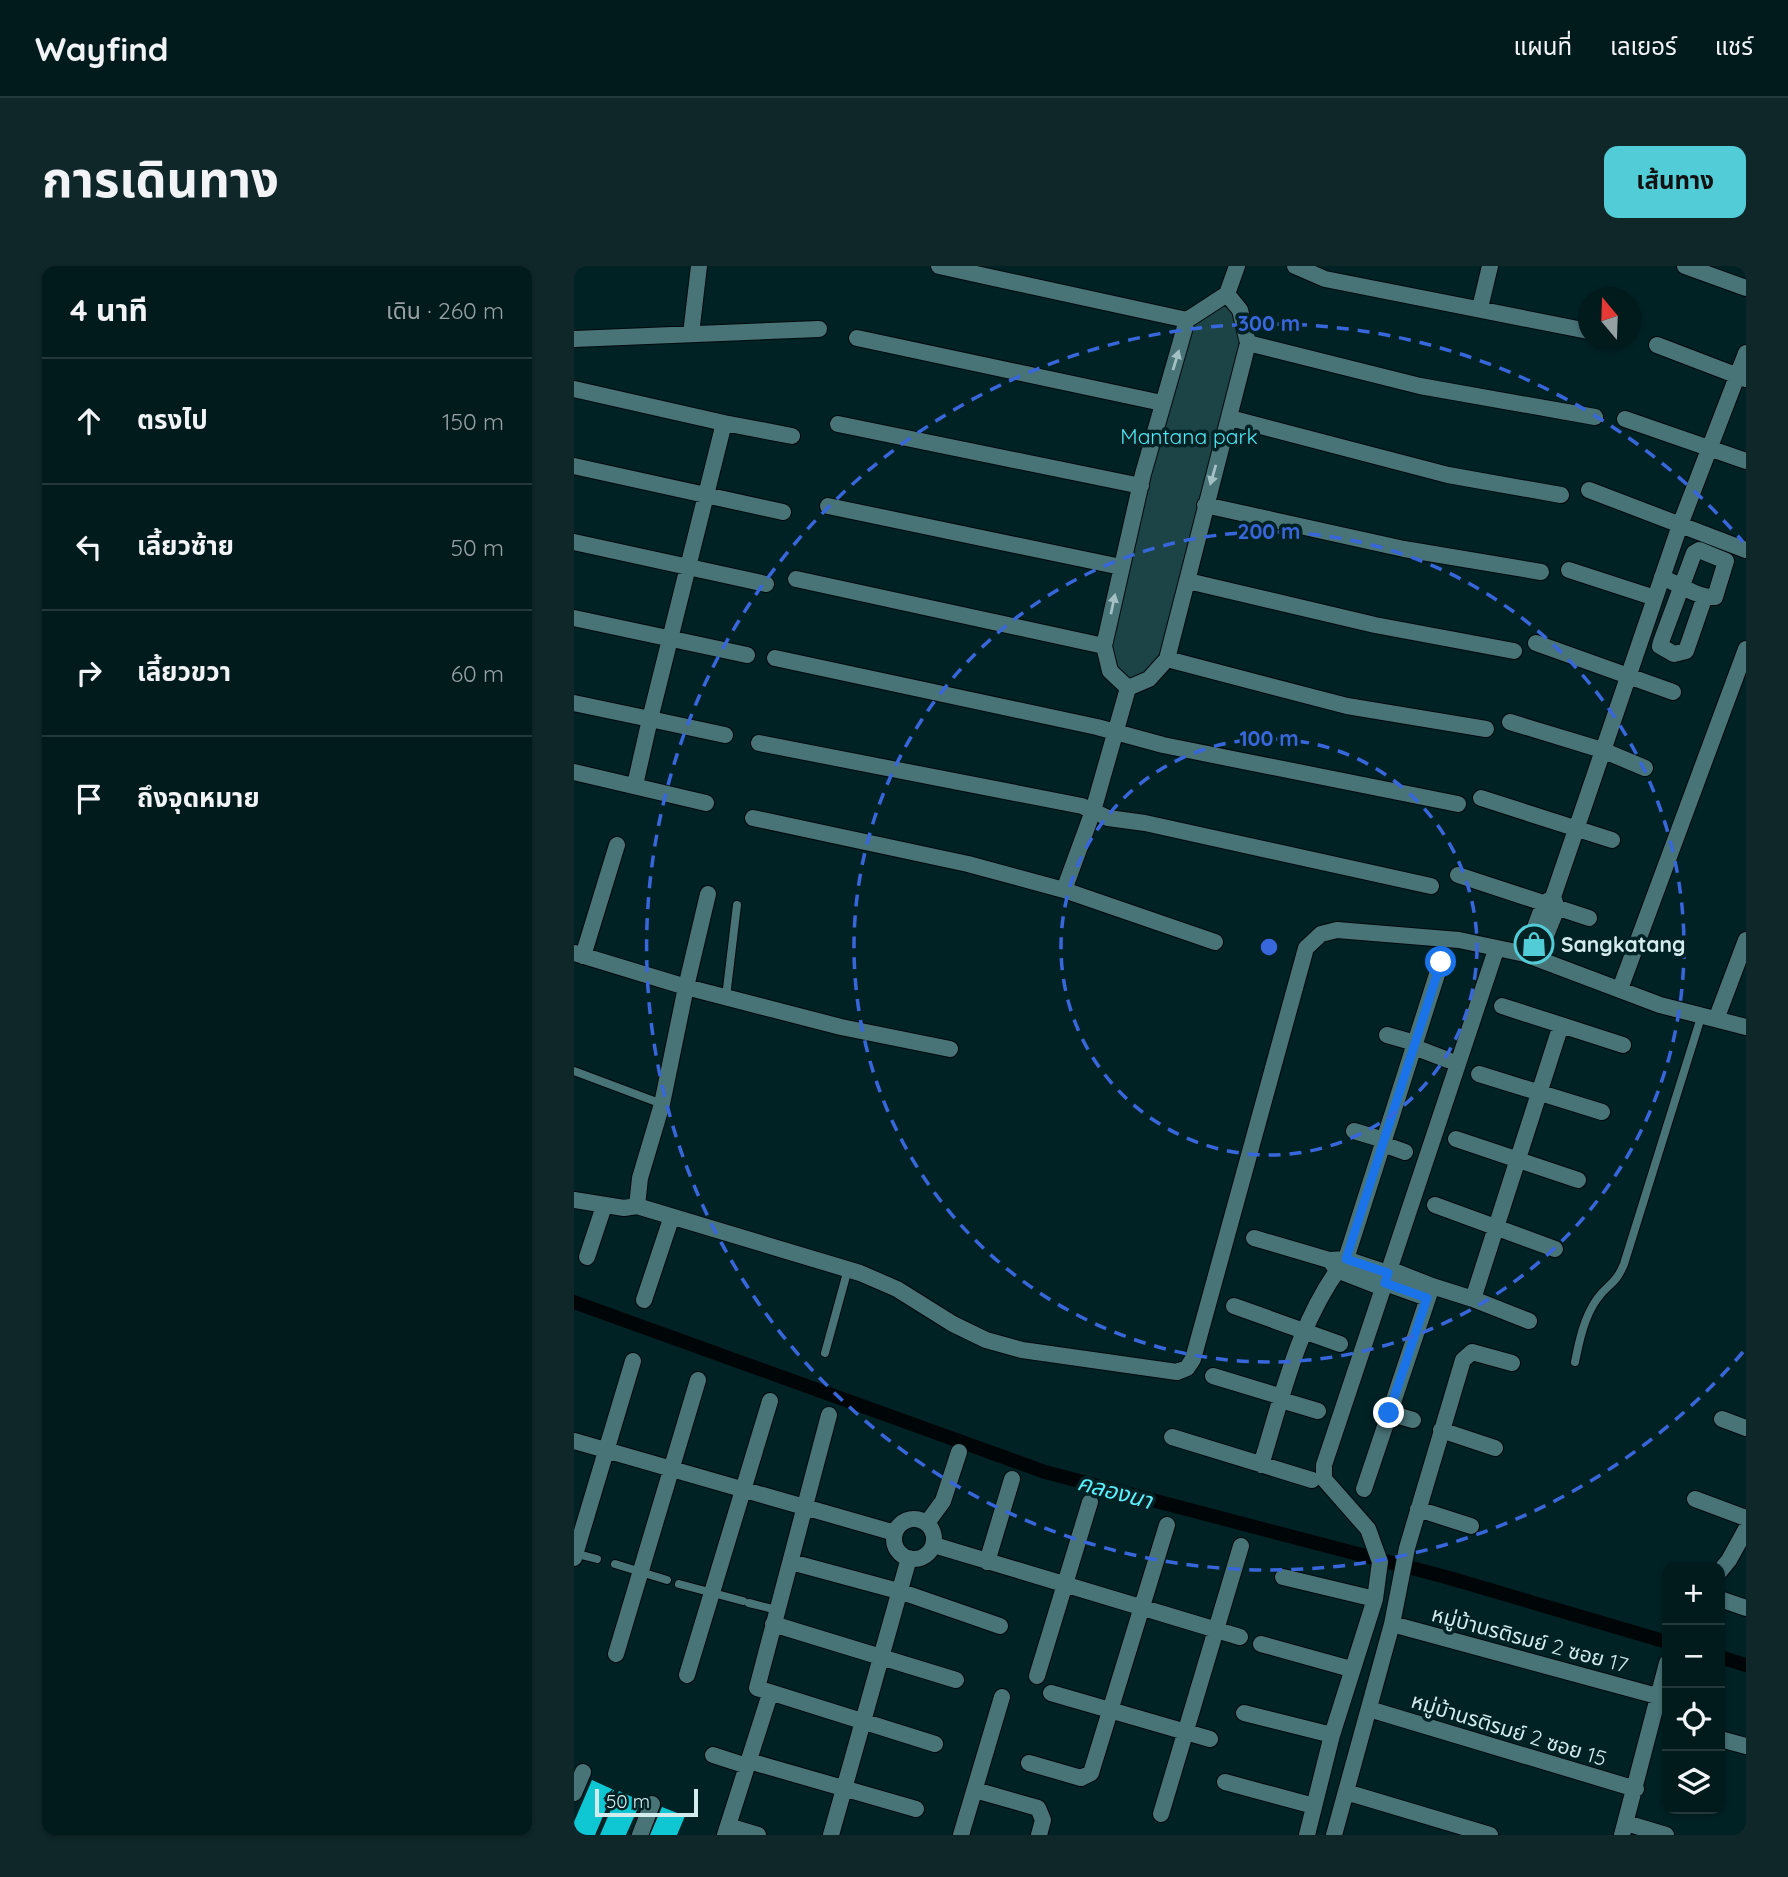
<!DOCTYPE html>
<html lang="th">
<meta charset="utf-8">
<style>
:root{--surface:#011a1c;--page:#0f2729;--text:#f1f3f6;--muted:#96a1a3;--line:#23383b;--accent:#52ccd6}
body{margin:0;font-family:Quicksand,"Noto Sans Thai",sans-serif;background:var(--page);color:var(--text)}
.controls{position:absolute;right:21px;bottom:21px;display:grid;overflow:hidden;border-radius:14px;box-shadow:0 2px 5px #0004}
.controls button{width:63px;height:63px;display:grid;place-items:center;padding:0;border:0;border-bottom:2px solid var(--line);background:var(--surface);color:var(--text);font:35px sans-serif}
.compass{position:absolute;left:1004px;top:21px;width:63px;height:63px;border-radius:50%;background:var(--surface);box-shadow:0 2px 5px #0004;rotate:341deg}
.scale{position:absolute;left:21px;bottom:18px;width:103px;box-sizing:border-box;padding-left:7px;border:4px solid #d4ebed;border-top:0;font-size:19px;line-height:24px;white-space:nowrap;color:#d4ebed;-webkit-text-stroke:5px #012225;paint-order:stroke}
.stop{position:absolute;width:21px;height:21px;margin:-16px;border:5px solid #1a73e8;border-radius:50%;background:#fff}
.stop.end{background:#1a73e8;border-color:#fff;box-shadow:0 2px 7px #0008}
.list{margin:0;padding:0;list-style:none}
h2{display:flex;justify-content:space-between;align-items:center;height:91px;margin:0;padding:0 28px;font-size:30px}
h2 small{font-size:23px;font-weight:400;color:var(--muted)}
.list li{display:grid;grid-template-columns:46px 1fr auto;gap:21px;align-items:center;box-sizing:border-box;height:126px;padding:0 28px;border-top:2px solid var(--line)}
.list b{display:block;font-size:26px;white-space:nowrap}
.list em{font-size:23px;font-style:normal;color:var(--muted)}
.icon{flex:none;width:38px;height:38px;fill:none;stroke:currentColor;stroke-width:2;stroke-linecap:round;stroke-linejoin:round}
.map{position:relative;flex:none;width:1172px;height:1569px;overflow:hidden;border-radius:14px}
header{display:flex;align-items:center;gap:42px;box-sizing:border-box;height:98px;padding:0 35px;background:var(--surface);border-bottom:2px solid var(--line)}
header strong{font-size:33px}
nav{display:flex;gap:38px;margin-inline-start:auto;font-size:24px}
.intro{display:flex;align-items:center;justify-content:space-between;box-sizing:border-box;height:168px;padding:0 42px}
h1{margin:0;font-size:49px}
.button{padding:18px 32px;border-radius:14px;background:var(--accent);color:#111;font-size:24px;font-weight:700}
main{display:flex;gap:42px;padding:0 42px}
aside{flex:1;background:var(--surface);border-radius:14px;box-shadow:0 2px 5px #0004}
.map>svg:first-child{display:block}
</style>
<header>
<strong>Wayfind</strong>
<nav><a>แผนที่</a><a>เลเยอร์</a><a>แชร์</a></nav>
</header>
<div class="intro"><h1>การเดินทาง</h1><a class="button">เส้นทาง</a></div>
<main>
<aside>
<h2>4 นาที<small>เดิน · 260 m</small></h2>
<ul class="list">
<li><svg class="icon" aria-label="ahead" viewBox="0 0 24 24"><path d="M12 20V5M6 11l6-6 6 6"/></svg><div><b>ตรงไป</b></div><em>150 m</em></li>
<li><svg class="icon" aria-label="left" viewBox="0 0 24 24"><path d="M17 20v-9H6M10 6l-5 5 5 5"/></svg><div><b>เลี้ยวซ้าย</b></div><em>50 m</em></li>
<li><svg class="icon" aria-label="right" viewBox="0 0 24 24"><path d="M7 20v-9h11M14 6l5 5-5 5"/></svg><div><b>เลี้ยวขวา</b></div><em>60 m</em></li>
<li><svg class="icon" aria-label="arrive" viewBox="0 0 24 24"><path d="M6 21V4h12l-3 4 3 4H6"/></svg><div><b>ถึงจุดหมาย</b></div></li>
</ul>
</aside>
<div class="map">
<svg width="1172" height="1569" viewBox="0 0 1172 1569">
<rect width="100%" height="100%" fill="#012225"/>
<path fill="#1c4346" d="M637,38L666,44L674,77L590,392L575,413L550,417L530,380L613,54Z"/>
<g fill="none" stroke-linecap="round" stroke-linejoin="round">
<path stroke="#000608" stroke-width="14" d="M0,1036L471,1206L872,1311L1093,1376
M1146,1391L1172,1399"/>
</g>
<path fill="#0fc6d3" d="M18,1514L40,1524L21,1569H0V1556Z
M45,1525L67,1535L52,1569H26Z
M88,1541L111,1550L103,1569H76Z"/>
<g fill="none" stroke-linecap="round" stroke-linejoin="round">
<defs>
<path id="service" d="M152,731L163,639
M0,805L88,838
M251,1087L274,1003
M1001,1096C1005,1076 1010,1051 1023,1033C1033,1018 1041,1020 1050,998L1128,748
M0,1287L23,1293
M41,1298L93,1314
M105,1318L169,1335
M175,1337L203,1344"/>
<path id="minor" d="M365,0L613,54
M721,0L751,13L1014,65
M1111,0L1172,22
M906,42L916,0
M117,68L125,0
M283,72L588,137
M0,73L245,63
M674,77L846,120L1021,151
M1083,79L1172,113
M0,123L150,157L76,453L0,437
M656,152L874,209L987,229
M1051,153L1172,195
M150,157L218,170
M264,158L567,220
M0,200L209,246
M1015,224L1172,284
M631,239L830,283L967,306
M254,240L547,301
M0,276L192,318
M995,304L1081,332
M1088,311C1104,318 1124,332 1141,331L1152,295L1125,284L1120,287L1087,376L1086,380L1100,388L1112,385L1131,330
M222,313L530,380
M614,315L801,359L940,385
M0,352L173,389
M962,377L1099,426
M201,392L523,461L589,479L884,538
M593,393L773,440L912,463
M554,422L536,405L530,380L569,208L613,54L653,28L663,0
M554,422L575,413L593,393L674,77L666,44L653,28
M936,456L1028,484L1071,502
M185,477L508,540L534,552L571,557L857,620
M0,506L132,537
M61,519L76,453L151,469
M907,532L1038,574
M179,552L394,598L490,624L641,676
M884,609L1015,652
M490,624L519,545L554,422
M134,628L112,721L267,761L376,783
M0,687L112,721L88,838L66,912L63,940
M951,688L970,637L977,633
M9,690L43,579
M963,692L983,642L979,631L1106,259L1172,87
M1046,723L1172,383
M928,740L1049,779
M1143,751L1172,674
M813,769L841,777
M840,781L874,794
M905,808L1028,846
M780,865L810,874
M882,873L1004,914
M809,878L831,886
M0,934L50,942L63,940L286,1007L323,1023L379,1058L412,1074L448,1084L603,1106L613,1102L619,1093L732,682L747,668L763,664L885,674L951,688L1086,739L1172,761
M861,939L981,983
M680,972L755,994L772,993L814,1007
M13,991L30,940
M757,996L763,1004L809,1022
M815,1003L858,1020
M811,1017L853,1032
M899,1033L955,1055
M70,1034L97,953
M660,1040L766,1078
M639,1110L708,1131
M707,1134L744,1145
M815,1147L839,1154
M255,1149L183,1422L361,1478
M1148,1153L1172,1162
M867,1164L921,1182
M598,1171L738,1214
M0,1175L321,1267
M687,1199C709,1128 725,1052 772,993L867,696
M790,1223L858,1020L899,1033L987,759
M1121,1233L1172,1252
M844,1243L897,1260
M320 1273a20 20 0 1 1 40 0a20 20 0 1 1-40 0Z
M353,1257L369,1235L385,1186
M360,1279L666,1371
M0,1292L59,1095
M217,1296L328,1326L426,1360
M413,1296L438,1213
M1146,1305L1155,1294L1172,1263
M709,1311L801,1333
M1146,1333L1172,1342
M199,1358L382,1414
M818,1358L1083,1430
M687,1378L777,1403
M42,1388L124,1114
M113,1409L196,1135
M463,1410L516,1236
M477,1427L636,1473
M795,1443L1062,1523
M670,1447L758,1469
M1146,1473L1172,1480
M139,1489L173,1500
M175,1495L342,1543
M455,1497L507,1512L517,1507L593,1259
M651,1516L740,1540
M401,1524L464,1542L469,1554L465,1569
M772,1526L916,1569
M0,1527L9,1506
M587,1548L667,1280
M1052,1557L1092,1569
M154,1560L184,1569
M66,1569L78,1538
M151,1569L196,1428
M257,1569L335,1292
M387,1569L428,1431
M733,1569L758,1469L801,1333L806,1296L794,1263L750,1213V1199L922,684
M760,1569L818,1358L833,1282L889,1094L898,1086L938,1097
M1048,1569L1093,1397"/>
</defs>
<use href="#service" stroke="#000a0d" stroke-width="10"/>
<use href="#minor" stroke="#000a0d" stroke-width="18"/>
<use href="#service" stroke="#487377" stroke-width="8"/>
<use href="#minor" stroke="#487377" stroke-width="16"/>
</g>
<defs><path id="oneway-solid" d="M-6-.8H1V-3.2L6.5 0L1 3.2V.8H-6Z" transform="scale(1.75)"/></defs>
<g fill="#a3c1c4">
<use href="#oneway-solid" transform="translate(602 94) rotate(-73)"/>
<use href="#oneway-solid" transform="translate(639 209) rotate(106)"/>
<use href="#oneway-solid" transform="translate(539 338) rotate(-78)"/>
</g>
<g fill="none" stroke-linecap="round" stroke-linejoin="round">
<path stroke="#1a73e8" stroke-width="9" d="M815,1147L853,1032L811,1017L814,1007L772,993L867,696"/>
</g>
<g fill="none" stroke="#3866db" stroke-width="3.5" stroke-dasharray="12 9">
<circle cx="695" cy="681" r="208"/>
<circle cx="695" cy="681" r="415"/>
<path d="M1169 1086A623 623 0 1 1 1169 276"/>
</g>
<defs>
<symbol id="shop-ring" viewBox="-11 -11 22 22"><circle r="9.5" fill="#012225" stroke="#52ccd6" stroke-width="1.5"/><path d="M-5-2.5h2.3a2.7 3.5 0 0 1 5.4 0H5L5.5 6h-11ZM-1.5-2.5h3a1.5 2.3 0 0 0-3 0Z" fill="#52ccd6"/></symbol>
</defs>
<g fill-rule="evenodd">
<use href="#shop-ring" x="938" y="656" width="44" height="44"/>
</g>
<g text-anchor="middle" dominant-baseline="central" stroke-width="7" stroke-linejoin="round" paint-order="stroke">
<g font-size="21" fill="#52e9f6" stroke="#012225">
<text x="615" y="170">Mantana park</text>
</g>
<g font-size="21" font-weight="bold" fill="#d4ebed" stroke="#012225" text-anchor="start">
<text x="987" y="678">Sangkatang</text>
</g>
<g font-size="21" fill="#d4ebed" stroke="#012225">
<text transform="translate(956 1373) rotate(15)">หมู่บ้านรติรมย์ 2 ซอย 17</text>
<text transform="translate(935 1463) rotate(17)">หมู่บ้านรติรมย์ 2 ซอย 15</text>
</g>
<g font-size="23" font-style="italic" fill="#5cf0fd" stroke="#012225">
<text transform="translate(541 1225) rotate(15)">คลองนา</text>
</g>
</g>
<circle cx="695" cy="681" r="10" fill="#3866db" stroke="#012225" stroke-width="3.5"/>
<g font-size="21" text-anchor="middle" font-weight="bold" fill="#3866db" stroke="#012225" stroke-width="7" stroke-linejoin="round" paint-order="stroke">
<text x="695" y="65">300 m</text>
<text x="695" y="273">200 m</text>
<text x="695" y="480">100 m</text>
</g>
</svg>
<div class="controls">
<button>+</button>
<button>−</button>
<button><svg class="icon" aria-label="locate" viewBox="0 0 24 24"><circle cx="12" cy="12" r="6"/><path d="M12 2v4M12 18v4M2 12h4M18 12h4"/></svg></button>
<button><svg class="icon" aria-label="layers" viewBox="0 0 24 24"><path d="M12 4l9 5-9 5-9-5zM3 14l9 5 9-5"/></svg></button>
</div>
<svg class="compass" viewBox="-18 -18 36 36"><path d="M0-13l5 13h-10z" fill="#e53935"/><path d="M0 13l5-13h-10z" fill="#96a1a3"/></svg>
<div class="scale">50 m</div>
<div class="stop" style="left:867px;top:696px"></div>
<div class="stop end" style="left:815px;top:1147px"></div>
</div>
</main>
